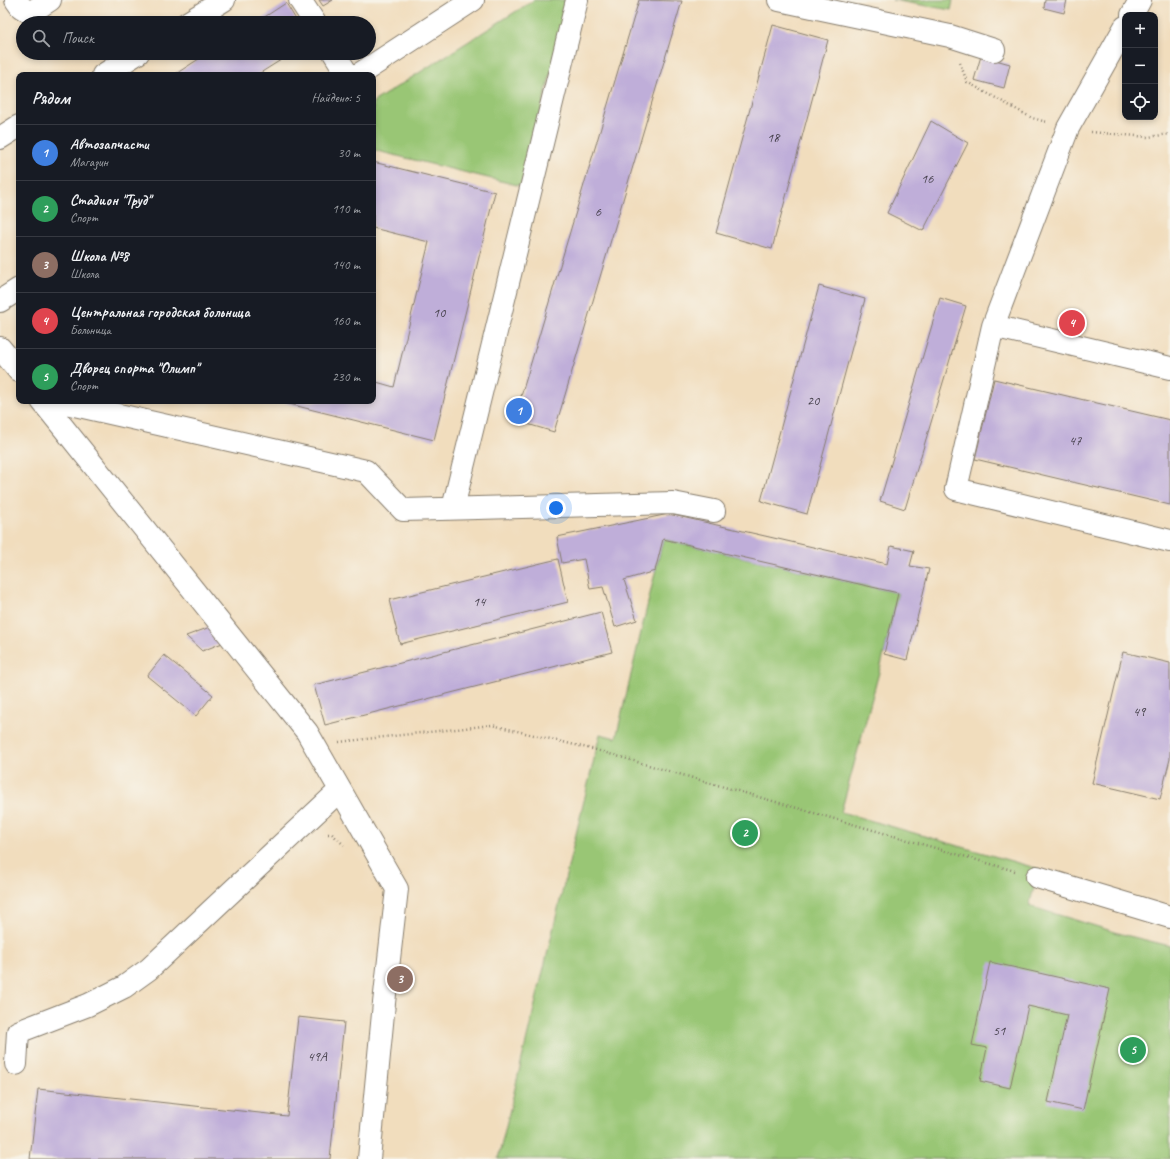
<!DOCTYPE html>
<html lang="ru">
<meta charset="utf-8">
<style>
:root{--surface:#171b24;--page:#242831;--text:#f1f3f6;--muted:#9ea1a6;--line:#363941;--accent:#1f6fb2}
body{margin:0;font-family:Caveat,sans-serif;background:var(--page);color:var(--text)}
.controls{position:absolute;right:12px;top:12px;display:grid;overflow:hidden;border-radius:8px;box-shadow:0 2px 6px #0003}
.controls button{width:36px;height:36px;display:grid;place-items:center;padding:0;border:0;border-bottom:1px solid var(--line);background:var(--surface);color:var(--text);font:20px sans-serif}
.you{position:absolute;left:556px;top:508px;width:14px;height:14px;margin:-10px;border:3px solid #fff;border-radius:50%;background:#1a73e8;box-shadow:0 0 0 6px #1a73e833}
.badge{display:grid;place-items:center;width:26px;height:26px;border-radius:50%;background:var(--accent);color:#fff;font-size:13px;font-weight:700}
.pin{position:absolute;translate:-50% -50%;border:2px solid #fff;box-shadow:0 1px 4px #0006}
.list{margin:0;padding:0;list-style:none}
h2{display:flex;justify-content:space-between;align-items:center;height:52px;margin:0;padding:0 16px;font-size:17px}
h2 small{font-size:13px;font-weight:400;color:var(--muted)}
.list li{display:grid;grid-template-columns:26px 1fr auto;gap:12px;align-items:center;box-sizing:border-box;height:56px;padding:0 16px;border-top:1px solid var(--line)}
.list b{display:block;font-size:15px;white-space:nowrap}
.list p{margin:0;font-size:13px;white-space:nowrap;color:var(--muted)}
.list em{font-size:13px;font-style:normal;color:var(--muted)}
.icon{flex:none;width:22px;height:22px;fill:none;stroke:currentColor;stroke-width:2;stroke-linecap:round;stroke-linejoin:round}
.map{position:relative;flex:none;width:1170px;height:1159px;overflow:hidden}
.search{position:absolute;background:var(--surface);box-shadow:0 2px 6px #0003;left:16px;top:16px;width:360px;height:44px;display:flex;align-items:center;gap:10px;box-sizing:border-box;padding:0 14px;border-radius:22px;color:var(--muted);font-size:15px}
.panel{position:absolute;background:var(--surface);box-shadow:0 2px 6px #0003;left:16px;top:72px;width:360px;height:332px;border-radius:8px}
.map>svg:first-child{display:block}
</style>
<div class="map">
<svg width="1170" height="1159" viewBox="0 0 1170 1159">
<rect width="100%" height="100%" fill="#f7f3e8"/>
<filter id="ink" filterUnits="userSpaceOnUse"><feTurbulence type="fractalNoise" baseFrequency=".025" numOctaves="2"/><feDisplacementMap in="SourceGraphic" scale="8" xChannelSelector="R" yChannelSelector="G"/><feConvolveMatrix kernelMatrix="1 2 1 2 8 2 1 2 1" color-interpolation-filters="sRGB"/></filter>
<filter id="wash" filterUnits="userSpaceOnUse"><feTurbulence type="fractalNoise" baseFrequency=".012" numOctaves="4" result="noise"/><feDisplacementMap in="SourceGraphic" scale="16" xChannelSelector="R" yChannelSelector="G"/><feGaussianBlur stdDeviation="0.9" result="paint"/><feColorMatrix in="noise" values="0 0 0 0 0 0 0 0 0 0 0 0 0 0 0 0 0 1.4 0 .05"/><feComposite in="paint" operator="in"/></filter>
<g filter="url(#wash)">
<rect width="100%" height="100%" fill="#f1ddbd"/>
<path fill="#99c674" stroke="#5a7148" d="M534,0H570L521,186L373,150V102Z
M892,0H953L951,10Z
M663,539L898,593L884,654L841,812L1039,869L1029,906L1125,935L1170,946V1159H498L600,734L616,738Z"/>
<g id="blocks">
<path fill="#bfaed9" d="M319,0H333L323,6Z
M639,0L682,1L554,432L514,420Z
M1045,0H1067L1064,13L1044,8Z
M286,3L298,23H255L260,20Z
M773,25L828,40L772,249L716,233Z
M208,53H292L257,75H174Z
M981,56L1010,64L1004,88L974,80Z
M931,121L968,143L923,231L887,213Z
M373,162L495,192L434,440L285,403L286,401H373V381L394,387L429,242L373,228Z
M819,286L865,299L807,514L761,501Z
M940,298L966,306L905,509L880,501Z
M994,379L1170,420V505L975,459Z
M669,514L887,564L891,546L914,551L910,566L929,569L907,660L884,654L898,593L663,539L655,571L624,580L637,620L615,627L603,587L590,589L584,559L562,563L557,537Z
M558,559L568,602L400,644L389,600Z
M601,612L612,652L325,725L314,685Z
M210,627L225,642L202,651L186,636Z
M1123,652L1170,663V759L1160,799L1092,783Z
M164,655L213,695L196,716L147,676Z
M990,962L1110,989L1083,1110L1048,1102L1067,1015L1028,1006L1010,1088L980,1081L987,1048L972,1045Z
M298,1017L344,1022L330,1159H30L38,1089L287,1116Z"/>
</g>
</g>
<g filter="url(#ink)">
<use href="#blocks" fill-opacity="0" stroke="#867c6c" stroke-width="1"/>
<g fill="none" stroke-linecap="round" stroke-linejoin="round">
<defs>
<path id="minor" d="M16,0L21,7L29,12L36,9L50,0
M300,0L315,23
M779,0L950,36L994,50
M1132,15L1140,0
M187,23L224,0
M334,53L348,75
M103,75L138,53
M358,75L473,0
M0,138L19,126
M0,301L19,289
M993,326L1068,128L1125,27
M0,348L19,371
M1170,368L993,326L956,489L1170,541
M42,401L307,732L397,889L384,1003L369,1159
M57,401L366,471L403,510L673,503L714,511
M453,508L577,0
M1037,877L1170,917
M16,1064L18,1032L88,1005L124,987L149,969L340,790"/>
</defs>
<use href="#minor" stroke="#867c6c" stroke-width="24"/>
<path stroke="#867c6c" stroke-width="2.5" stroke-dasharray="1 3" stroke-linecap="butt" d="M960,63L967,82L1032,118L1047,122
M1091,132L1148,137L1170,134
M339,742L492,725L596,750L1015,871
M328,834H332L344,845"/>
<use href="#minor" stroke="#fff" stroke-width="22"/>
</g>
</g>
<g text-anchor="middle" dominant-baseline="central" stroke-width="4" stroke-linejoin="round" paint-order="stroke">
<g font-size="14" fill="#45404b">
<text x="773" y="137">18</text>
<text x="927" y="178">16</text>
<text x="598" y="211">6</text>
<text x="439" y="312">10</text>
<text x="813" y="400">20</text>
<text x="1075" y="440">47</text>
<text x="479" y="601">14</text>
<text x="1139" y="711">49</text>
<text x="999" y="1030">51</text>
<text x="317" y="1056">49А</text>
</g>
</g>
</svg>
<div class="controls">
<button>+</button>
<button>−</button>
<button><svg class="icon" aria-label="locate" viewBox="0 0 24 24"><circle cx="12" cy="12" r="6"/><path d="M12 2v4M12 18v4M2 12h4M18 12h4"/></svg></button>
</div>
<div class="you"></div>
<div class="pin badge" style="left:519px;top:411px;background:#3f7fe0">1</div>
<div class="pin badge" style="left:745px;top:833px;background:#2e9e5b">2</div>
<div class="pin badge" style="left:400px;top:979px;background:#8d6e63">3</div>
<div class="pin badge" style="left:1072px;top:323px;background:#e0444e">4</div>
<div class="pin badge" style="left:1133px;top:1050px;background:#2e9e5b">5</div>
<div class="search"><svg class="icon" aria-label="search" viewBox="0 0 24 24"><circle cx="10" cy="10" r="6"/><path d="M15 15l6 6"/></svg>Поиск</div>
<section class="panel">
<h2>Рядом<small>Найдено: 5</small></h2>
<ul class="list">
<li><span class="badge" style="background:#3f7fe0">1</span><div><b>Автозапчасти</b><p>Магазин</p></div><em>30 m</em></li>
<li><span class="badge" style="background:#2e9e5b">2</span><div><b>Стадион &quot;Труд&quot;</b><p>Спорт</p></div><em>110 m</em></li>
<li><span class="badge" style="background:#8d6e63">3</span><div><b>Школа №8</b><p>Школа</p></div><em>140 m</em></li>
<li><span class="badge" style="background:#e0444e">4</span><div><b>Центральная городская больница</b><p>Больница</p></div><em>160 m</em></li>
<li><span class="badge" style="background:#2e9e5b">5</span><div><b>Дворец спорта &quot;Олимп&quot;</b><p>Спорт</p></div><em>230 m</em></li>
</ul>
</section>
</div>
